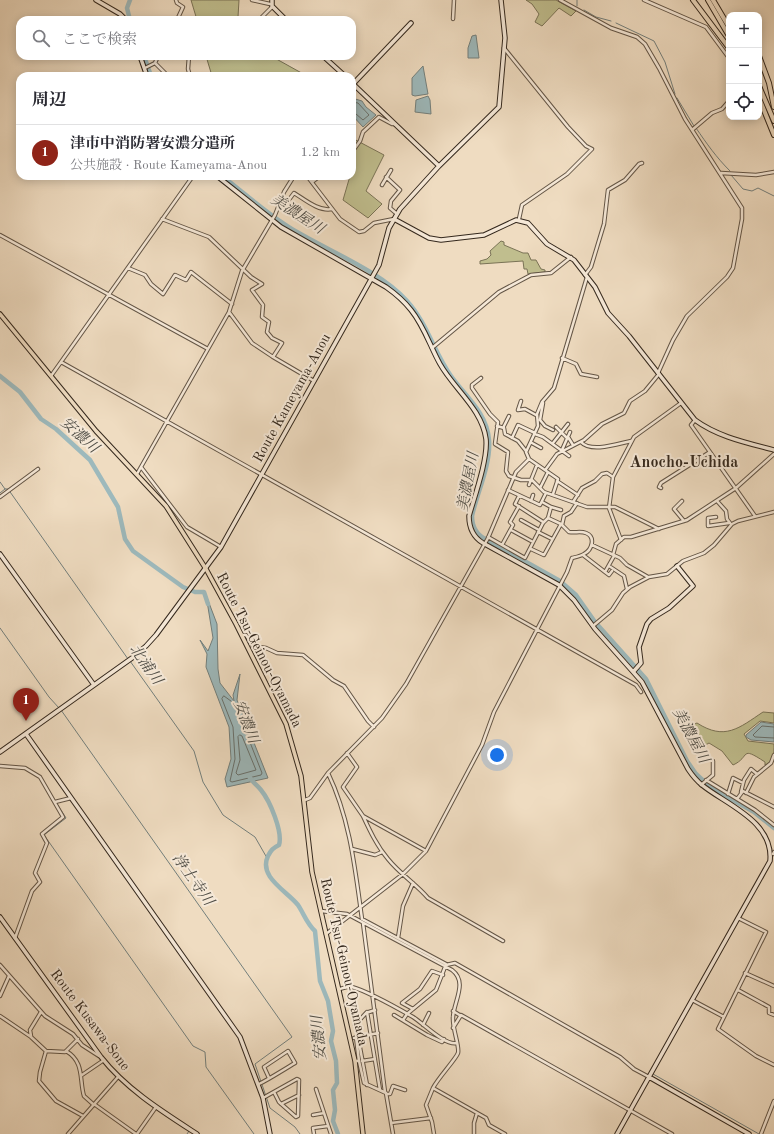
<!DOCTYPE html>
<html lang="ja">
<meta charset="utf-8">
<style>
:root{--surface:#fff;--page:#f2f2f3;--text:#2b2b33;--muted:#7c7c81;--line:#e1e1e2;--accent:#8f2418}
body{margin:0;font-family:"Old Standard TT","Noto Serif JP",serif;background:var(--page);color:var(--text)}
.controls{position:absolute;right:12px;top:12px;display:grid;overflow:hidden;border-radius:8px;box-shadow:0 2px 10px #0003}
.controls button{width:36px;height:36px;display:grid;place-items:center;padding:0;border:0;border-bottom:1px solid var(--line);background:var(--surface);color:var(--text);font:20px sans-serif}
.you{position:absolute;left:497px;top:755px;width:14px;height:14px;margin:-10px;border:3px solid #fff;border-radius:50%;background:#1a73e8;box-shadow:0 0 0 6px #1a73e833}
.badge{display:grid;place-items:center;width:26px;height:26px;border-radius:50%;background:var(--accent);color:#fff;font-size:13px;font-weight:700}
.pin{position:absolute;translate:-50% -33px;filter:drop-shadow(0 1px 2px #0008)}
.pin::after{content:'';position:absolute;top:21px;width:14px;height:12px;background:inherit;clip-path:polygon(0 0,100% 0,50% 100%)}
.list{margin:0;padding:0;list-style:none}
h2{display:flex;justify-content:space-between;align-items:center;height:52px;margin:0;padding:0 16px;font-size:17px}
h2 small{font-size:13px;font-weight:400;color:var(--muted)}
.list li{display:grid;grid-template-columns:26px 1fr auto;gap:12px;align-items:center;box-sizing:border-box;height:56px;padding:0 16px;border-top:1px solid var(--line)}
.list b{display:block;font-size:15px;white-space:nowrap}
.list p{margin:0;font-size:13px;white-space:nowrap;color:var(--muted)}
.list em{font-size:13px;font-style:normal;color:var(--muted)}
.icon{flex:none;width:22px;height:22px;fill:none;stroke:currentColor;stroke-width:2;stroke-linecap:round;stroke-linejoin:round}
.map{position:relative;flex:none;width:774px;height:1134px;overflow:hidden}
.search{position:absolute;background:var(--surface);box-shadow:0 2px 10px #0003;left:16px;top:16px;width:340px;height:44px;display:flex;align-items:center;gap:10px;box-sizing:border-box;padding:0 14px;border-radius:12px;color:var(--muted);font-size:15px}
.panel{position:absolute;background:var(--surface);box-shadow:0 2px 10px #0003;left:16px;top:72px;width:340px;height:108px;border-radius:12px}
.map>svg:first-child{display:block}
</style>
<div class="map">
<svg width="774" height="1134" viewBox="0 0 774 1134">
<rect width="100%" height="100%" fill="#efdcc1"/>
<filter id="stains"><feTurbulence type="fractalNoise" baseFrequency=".005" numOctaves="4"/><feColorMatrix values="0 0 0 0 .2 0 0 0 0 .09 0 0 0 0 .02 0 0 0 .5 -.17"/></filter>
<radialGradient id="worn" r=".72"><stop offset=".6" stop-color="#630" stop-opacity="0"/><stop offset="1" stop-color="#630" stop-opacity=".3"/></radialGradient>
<path fill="#c0be8e" stroke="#7a7356" d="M191,0H239L238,17L240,20H197Z
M526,0H556L576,11L571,16L559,8L542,26L535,22L539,14L532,4Z
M206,56H271L307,76H212Z
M352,138L384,155L366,191L382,204L368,218L343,200L350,176H352Z
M501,241L504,242V245L523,253H528L531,260H536L541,269L545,270V272L528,274L527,269H524L523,261L480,264V261L487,259L491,255L490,251Z
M763,712L774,713V723L760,721L744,734L748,741L774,744C774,754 774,762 765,765V762C739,745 751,757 733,765L722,751L709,743L702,747L692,741L684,728L697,723C725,741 739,728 763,712Z"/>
<path fill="#9db9bc" stroke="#737f7c" d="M476,35L479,58H468V48L472,36Z
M423,66L428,94L415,96L412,95V78Z
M428,96L430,100L431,114L415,112L416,100Z
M352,98L362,101L366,107L376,115L363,127L352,115Z
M206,595L217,624L218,669L220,683L234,701L233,695L240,674L237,700L268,778L227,787L225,779L231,759L229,727L206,667L207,654L200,640L208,651L213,638Z
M761,722L774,724V742L751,740L746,737V735Z"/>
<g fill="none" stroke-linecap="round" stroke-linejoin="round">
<path stroke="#68706c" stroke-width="1" d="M352,102L358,103L369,115L363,120L356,114L352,113
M224,696L235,704L262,773L261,775L232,782L230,781L235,759L233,727L222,699Z
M774,727L762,726L753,735L755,737L774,738
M240,735L242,736L256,770L238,775L236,773L240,760L238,737Z"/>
<path stroke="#737f7c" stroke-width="1" d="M577,0V6
M584,10L596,17L611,21
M616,23L654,41L665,62L675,94
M677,98L694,126
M696,128C707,144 716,157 730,171
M731,175L743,189L752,191L758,188L774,196
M0,482L5,489H8L128,659
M0,493L5,489
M0,628L49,697L59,708
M130,661L194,751L203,782L223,815L255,837L267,858
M61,710L292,1037L255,1064L270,1108L295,1127L300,1134
M3,765L24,767L30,770
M54,799L66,818L44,835L193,1046L205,1052L206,1067L254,1134
M653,1074L759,1134
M187,1134L189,1131"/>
<path stroke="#9db9bc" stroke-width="4.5" d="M130,20L127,8L130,0
M144,56L151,76
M222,176C247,195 270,217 297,232C331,252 381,272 407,301C427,323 434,352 451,376C466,397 487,413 489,440C491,464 477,493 472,516C472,527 476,534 485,539L560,581L576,595L595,622L646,679L687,761L696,774L710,787L754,812L774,828
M0,376L20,392L41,419L56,429L90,460L118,507L125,539L133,551L183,587L195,592H204L208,604
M249,776C252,782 257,785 261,790C270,801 283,832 279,845C273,848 271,850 268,856C258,877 287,891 298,905C304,914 307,924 315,931L320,981L328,1001L333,1031L331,1041L336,1061L337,1083L333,1090L335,1110L333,1121L338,1134"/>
<defs>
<path id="street" d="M176,0L177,3L183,7L177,20
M252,0L270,4
M560,0L611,28L637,37L645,44L659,68L685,119L742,208V219L733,268L727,277L687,316L673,340L658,373
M644,0L706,27L729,58
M262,17L272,7
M453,19L454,0
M504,48L568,127L586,146L592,149L567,174L522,205L519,219
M189,56L188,69L190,76
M155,63L168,76
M145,68L155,63L158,56
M692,130L712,113L722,109L729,101
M352,152L360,141L363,132L379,117L392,124H395
M721,173L756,175L774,172
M307,176L340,219L359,232L364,231L374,223L394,219
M386,177L400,190L391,201L390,208L397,214
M312,182L320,176
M382,185L391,170
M282,198L288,201L294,193C304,199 319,212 332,209
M162,219L209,237L251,277L262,284L252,290L263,305L262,317L269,322L267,332L272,338L282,343L273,357
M0,235L208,349
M128,268L145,275L151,284L163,294L175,275L186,280L191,272L232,304
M585,275L591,267L604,224L608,190L625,180L639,164L642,163
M229,312L252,343L273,357L314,381
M432,348L499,292L531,275L551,273L571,257
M562,358L576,364L581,374L597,377
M61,362L636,685L641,692
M51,376L193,176
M481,378L472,385V388L490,414L498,422L495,444L508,452L506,471L509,476L521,480H532L544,492L587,507H615L659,529
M521,401L518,410L525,409L536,415
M543,403L540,420L545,426L553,430
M695,420L691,425L755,516
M497,426L504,428L505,434L518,441L526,451
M556,427L567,438
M503,428L509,416
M535,434L543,437L569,456
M568,437L573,445
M512,438L518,425L535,433
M581,442C591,453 617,444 631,441
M532,443L541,448
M553,443L568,424
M562,450L570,432
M529,459L558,479L553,494
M679,463L683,469
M141,467L187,527L221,547
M546,469L557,454L584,440L602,424L624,413L630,401L645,391L659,374
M137,474L229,312L242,271L275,215L284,192L294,176
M557,481L578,495
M529,485L537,465
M540,488L548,472
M661,488L659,487L661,483L710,452
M508,490L540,505L546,493
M519,496L515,504L543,522
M0,497L38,469
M531,501L533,495
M682,501L674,509L684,521
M717,501L726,511L727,519L730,523
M573,502L582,488L595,481L602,474L607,473L613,477
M551,507L561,510
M716,517L708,518V526L729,523
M521,520L539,530
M511,530L533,542
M538,532L552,539
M488,537L525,558L543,523L548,518L551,507L542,502
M621,540L609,508L613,477L634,437L681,403
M502,545L513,525L510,522L519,506
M592,545L620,558L627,565L648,577
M531,549L544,555L561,524L548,518
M583,555L605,572L614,556
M613,555L616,544L624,537H631L687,520L736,488L774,454
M609,566L624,576L627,589
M605,572L609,575L612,571
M593,626L612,610L623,593L630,587L649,577L667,574L683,561L704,553L714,545L732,524L738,521L774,512
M242,635H246L253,646L266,648L277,653L303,655L333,680L344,686L368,721L374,727
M347,753L357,767L343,787L363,816L426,851
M0,766L25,768L40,777L63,817L42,834L47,843L35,873L40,882L32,891L15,938
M328,773C350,819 355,868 362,919L446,964
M706,780L755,810L774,825
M701,785L713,775V761
M741,792L744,780L751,769L757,774
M746,793L754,777L771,763L774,755
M728,794L733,778L743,783
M737,799L743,791L774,807
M305,800L310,798L328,773L382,718L406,684L488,538L516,472L529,459L526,452L538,426L537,414L542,402L554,388L587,277
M55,802L71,798
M363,816C370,831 377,846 388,859C400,874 416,884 428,898L503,941
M352,849L375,855L382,852
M773,854L774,852
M321,911L347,914L452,970C468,982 454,1001 453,1017C452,1028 460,1047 458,1053C456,1059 438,1078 433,1088
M738,918L766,932L718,1029L756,1056L774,1065
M363,923L385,1092
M326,934L403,874L426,851L482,745L494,712L567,572L572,558C576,557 581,556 584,554C592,550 596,537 586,533C581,531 575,533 569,532L562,525L564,516L571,512L577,503
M398,938L403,906L413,883
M0,965L45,1016L73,1034L82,1045L99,1056
M446,965L455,963L620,1057L634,1069L649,1077
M745,973L774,986
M340,989C343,988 348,986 352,987C367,991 399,1009 413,1017C424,1024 445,1046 457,1043
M738,990L769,1007V1013L774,1015
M0,996L9,976
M692,1000L724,1017
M413,1009L402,1003L420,989L432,971L443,975
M453,1011L461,1016
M367,1012L380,1090
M394,1015L427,1035L442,1042L444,1039
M0,1016L31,1037L46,1051L65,1052L78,1039
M403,1020L407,1014L436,990L445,967
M423,1025L429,1013
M453,1028L461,1015L672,1134
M31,1036L30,1030L41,1012
M356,1037L359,1061
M358,1037L367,1085
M359,1037L355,1025L366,1013L375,1010
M354,1038L378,1033
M46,1051L40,1072L39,1081L56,1101L83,1116
M66,1051C85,1062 79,1080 84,1096L94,1105
M355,1061H359L364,1083L386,1093L393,1134
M362,1061L375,1059
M82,1075L104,1060
M259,1084C271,1078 283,1070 295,1063L288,1051L264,1067L269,1078
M316,1089L331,1134
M387,1094H390L393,1086L405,1090
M263,1098L297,1079L299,1080L298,1116L296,1117L279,1102L274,1092
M94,1104L136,1134
M281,1104L299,1095
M313,1115L324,1113
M391,1123L431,1118
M68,1134L118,1077
M137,1134L156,1107
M314,1134L313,1128L328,1126
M434,1134L432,1122L426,1105L433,1088L486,1118L489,1125L505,1134
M474,1134V1123L477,1113
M761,1134L774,1101"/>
<path id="secondary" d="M96,0L120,14L126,20
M272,0V6L286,20
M140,56L147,76
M323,56L345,76
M352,83L439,166
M353,84L411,23
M217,176L281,227L386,287C396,294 404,301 411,310C424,326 430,346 440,364C454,389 482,409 486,439C488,459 475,495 469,516C469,528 473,537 483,543L559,585L574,600L595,629L642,682L688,769C692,775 697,781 702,785C725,804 774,821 770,861L617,1134
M394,219L429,238L441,240L484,235L516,220L528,223L547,244L574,260L595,287L608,313L629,336L695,420C718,437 748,443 774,450
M0,554L94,685
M634,671L641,663L639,647L647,624L651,619L669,608L693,586L677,566
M26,734L240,1037L263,1098L270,1134
M0,752L132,658L146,646L156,635L221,547L379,265L389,228L400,209L439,166L499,107L505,38L501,0
M0,917L101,1057C126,1089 163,1112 197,1134
M649,1077L749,1134"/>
<path id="primary" d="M0,314L96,431L166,506L206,569L236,624L286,724L301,776L312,872L355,1061L363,1134"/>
<path id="highway" d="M693,0L729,48
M708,0L729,36
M713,0L729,27
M759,56L769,83L774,107
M759,86L774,121
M759,98L774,135"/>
</defs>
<use href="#street" stroke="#635546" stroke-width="4.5"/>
<use href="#secondary" stroke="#34281d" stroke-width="5.5"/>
<use href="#primary" stroke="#34281d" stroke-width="5.5"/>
<use href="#highway" stroke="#34281d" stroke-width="6"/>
<use href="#street" stroke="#f5e8d7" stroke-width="2.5"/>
<use href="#secondary" stroke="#f5e8d7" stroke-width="3.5"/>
<use href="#primary" stroke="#efdcc1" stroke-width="3.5"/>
<use href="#highway" stroke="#efdcc1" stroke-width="4"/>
</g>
<g text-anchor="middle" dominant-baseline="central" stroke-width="4" stroke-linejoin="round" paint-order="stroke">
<g font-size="14" fill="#34281d" stroke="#f5e8d7">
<text transform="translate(292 398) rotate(-61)">Route Kameyama-Anou</text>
<text transform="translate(259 650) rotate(63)">Route Tsu-Geinou-Oyamada</text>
<text transform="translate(344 962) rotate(77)">Route Tsu-Geinou-Oyamada</text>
<text transform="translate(90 1020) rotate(53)">Route Kusawa-Sone</text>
</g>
<g font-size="15" font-style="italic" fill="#4e4c45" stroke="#f5e8d7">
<text transform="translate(297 215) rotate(33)">美濃屋川</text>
<text transform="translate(79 436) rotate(42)">安濃川</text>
<text transform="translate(469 482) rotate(-79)">美濃屋川</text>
<text transform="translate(145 665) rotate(55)">北浦川</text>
<text transform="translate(245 722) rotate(69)">安濃川</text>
<text transform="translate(690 736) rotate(62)">美濃屋川</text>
<text transform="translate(192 880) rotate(55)">浄土寺川</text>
<text transform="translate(320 1038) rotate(-95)">安濃川</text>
</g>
<g font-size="16" font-weight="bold" fill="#34281d" stroke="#f5e8d7">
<text x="684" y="463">Anocho-Uchida</text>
</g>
</g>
<rect width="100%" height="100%" filter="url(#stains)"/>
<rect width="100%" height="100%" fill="url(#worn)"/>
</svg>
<div class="controls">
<button>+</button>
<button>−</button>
<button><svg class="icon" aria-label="locate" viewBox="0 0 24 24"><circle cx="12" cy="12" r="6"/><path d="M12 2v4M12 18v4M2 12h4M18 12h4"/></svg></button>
</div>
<div class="you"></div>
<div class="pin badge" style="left:26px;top:721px">1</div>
<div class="search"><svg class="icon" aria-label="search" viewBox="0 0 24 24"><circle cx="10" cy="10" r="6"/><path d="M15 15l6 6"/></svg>ここで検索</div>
<section class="panel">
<h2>周辺<small></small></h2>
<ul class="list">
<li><span class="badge">1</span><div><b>津市中消防署安濃分遣所</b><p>公共施設 · Route Kameyama-Anou</p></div><em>1.2 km</em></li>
</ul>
</section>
</div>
